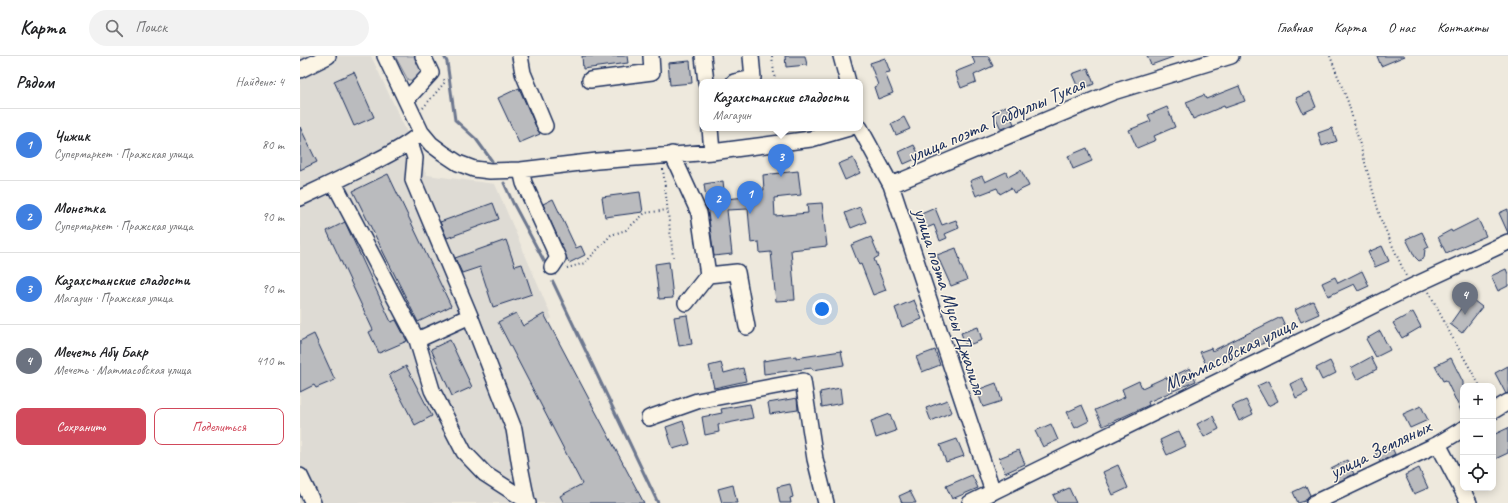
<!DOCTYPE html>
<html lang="ru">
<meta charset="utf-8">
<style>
:root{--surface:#fff;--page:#f2f2f2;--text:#202124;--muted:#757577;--line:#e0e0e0;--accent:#d1495b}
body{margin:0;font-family:Caveat,sans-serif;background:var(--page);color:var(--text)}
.controls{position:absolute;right:12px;bottom:12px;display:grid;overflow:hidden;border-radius:8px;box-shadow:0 2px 10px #0003}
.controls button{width:36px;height:36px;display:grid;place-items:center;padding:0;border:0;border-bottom:1px solid var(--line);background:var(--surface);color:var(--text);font:20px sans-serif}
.you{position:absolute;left:522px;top:253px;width:14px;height:14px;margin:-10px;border:3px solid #fff;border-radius:50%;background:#1a73e8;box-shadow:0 0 0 6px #1a73e833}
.badge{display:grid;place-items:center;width:26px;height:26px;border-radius:50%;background:var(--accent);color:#fff;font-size:13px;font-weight:700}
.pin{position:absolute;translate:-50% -33px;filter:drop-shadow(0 1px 2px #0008)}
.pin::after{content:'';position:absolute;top:21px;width:14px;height:12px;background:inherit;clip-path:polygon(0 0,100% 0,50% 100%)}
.popup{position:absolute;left:399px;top:23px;width:164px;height:52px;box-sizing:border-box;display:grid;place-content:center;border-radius:8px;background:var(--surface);filter:drop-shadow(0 1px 3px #0005);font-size:13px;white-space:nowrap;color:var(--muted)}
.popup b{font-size:15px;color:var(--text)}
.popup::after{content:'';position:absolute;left:50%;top:100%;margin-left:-8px;border:8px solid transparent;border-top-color:var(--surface)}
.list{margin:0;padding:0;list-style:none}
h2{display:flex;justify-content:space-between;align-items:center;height:52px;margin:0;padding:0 16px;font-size:17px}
h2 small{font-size:13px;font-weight:400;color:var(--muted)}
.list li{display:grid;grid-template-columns:26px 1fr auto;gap:12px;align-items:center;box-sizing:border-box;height:72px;padding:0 16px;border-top:1px solid var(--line)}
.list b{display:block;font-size:15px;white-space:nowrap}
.list p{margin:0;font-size:13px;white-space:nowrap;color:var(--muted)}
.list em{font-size:13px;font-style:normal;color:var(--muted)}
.actions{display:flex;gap:8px;padding:12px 16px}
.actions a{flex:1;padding:9px 0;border:1px solid var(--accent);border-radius:8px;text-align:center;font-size:14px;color:var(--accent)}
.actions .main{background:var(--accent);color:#fff}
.icon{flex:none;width:22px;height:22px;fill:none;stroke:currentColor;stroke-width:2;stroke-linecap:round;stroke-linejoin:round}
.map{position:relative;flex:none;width:1208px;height:447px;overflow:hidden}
header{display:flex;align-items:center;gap:24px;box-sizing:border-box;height:56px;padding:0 20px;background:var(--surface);border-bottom:1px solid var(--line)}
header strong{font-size:19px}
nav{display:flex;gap:22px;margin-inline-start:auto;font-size:14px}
.search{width:280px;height:36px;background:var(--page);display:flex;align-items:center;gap:10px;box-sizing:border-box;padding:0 14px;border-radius:22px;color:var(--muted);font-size:15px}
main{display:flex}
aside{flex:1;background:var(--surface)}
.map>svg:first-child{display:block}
</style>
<header>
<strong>Карта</strong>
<div class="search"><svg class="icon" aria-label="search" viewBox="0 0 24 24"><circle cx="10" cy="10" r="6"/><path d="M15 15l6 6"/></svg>Поиск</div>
<nav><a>Главная</a><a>Карта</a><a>О нас</a><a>Контакты</a></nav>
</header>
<main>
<aside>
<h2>Рядом<small>Найдено: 4</small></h2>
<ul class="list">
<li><span class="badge" style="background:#3f7fe0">1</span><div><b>Чижик</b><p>Супермаркет · Пражская улица</p></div><em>80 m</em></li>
<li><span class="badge" style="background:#3f7fe0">2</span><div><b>Монетка</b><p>Супермаркет · Пражская улица</p></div><em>90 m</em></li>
<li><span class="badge" style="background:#3f7fe0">3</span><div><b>Казахстанские сладости</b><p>Магазин · Пражская улица</p></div><em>90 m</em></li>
<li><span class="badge" style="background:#6b7280">4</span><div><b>Мечеть Абу Бакр</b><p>Мечеть · Матмасовская улица</p></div><em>410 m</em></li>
</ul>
<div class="actions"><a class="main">Сохранить</a><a>Поделиться</a></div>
</aside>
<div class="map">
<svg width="1208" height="447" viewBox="0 0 1208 447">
<rect width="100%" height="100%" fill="#eee9dd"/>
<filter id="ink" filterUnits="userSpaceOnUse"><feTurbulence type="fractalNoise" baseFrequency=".025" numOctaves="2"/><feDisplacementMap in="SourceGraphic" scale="8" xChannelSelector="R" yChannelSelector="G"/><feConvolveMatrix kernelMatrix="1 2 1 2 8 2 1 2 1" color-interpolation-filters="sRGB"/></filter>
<g filter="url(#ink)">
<path fill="#dedbd4" d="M0,0H71L127,119L195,128L252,262L248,265L344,447H0Z"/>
<path fill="#cfcdca" stroke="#757e94" d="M95,0H117L125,14L118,24H108Z"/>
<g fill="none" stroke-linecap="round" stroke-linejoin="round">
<path stroke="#6c778f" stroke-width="3" d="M144,0L147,6L155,64L176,83L192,105
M204,127L213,147L244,205
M253,226L358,447"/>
</g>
<path fill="#babbbe" stroke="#1b2f5e" d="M282,0H327L328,7L283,13Z
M485,0H505L507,9L486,11Z
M672,0H688L693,10L674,19L676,26L661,32L655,16L675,8Z
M847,0H873V1L851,9Z
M1077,0H1105L1081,10Z
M585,2L590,16L585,17L593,37L578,43L574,31L578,29L570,7Z
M390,5L392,27L370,29L368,7Z
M788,12L794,28L779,34L772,18Z
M54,16L74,61L54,70L34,25Z
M939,30L945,45L925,52L924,50L893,63L886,46L904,39L906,43Z
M219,32L237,73L240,78L219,87L198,42Z
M1010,36L1016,51L1003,57L996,42Z
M706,50L714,68L701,73L693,56Z
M867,51L875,71L854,80L856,84L837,92L829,74L851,65L848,59Z
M604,61L610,73L596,79L591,68Z
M0,71L17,106L0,114Z
M1032,72L1037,85L1022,90L1018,77Z
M614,89L620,101L604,108L599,96Z
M787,92L792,105L773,113L768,100Z
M553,102L560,117L545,124L538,108Z
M721,114L729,130L714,137L711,132L700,138L697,132L676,140L670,125L682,120L685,126L706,116L708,121Z
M498,115L501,139L474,142L475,160L508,157L507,148L522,147L527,190L491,194L495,244L476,245L471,196L460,197L459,186L451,187L448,153L427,154L432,198L414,200L404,128L423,125L425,143L447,141V136L464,134L463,119Z
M88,118L151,250L118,266L53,135Z
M340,136L343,156L305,161L302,141Z
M253,143L276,192L281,190L285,199L269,207L243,148Z
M193,147L199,163L147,182L140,166Z
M560,151L566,166L551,172L545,157Z
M635,152L642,169L656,164L659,172L645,178L647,182L640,185L634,169L624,173L619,159Z
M1208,153V177L1199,157Z
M1178,163L1186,180L1146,197L1138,181L1151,174L1152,176Z
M45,166L91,266L96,264L107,285L79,297L69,276L73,274L27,175Z
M1122,176L1129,191L1125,193L1124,202L1119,205L1115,201L1106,183Z
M571,181L579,200L574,203L586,234L573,239L561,208L559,209L551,189Z
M206,184L215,210L222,208L232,238L193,251L180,211L162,217L155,202Z
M1082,190L1089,205L1075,211L1068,196Z
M656,192L660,204L659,205L667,224L651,230L637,199Z
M369,206L373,242L359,243L355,208Z
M1206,213L1208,218V230L1198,235L1191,220Z
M1062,215L1069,230L1058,235L1054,228L1028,240L1022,227L1035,221L1038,227Z
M1169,241L1182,251L1162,277L1150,268Z
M614,244L622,263L602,271L595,252Z
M1013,245L1019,258L1001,266L995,254Z
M1113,256L1121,271L1102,282L1093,267Z
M216,257L223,270L244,258L344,447H264L260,440L282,428L198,266Z
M387,259L392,288L379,290L374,261Z
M981,261L987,274L963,285L964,287L941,297L942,299L908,313L900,296L911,292L912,295Z
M678,271L682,284L666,290L661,277Z
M1080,275L1090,294L1076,301L1066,283Z
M14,278L35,324L16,332L14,329L0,336V285Z
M150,284L172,331L152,340L131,293Z
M635,294L640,309L622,316L616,301Z
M541,295L544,309L513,314L512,312L464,318L463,305L496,300V302Z
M1071,301L1077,313L1057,324L1051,312Z
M1151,302L1163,326V359L1146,324L1143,325L1135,310Z
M1030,305L1036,317L1022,324L1016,312Z
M421,307L424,317L443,312L446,325L414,332L409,310Z
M106,310L132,360L115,369L89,319Z
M1208,310V337L1206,338L1195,317Z
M890,312L896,325L848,346L849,349L803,370L795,354L825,341L822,333L839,325L842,332L866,321L867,323Z
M1002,322L1008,336L996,342L990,328Z
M968,325L978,345L968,350L957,330Z
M696,327L702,345L683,351L677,334Z
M540,332L542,347L522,351L520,336Z
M497,342L498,354L470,358L468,347Z
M647,344L652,356L631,365L626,352Z
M946,344L953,358L939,365L932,350Z
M450,348L453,362L418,369L419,376L405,379L402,361L422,357L421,353Z
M782,349L789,365L775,372L767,356Z
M1121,350L1128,364L1110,372L1103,358Z
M590,358L596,375L576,382L571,365Z
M913,360L919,373L904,381L897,368Z
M383,365L390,388L373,393L366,371Z
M751,368L758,384L743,391L735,375Z
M1208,372V397L1193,404V379Z
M879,375L886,390L867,399L860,384Z
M657,383L664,400L646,406L640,389Z
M1090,388L1095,398L1080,406L1075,396Z
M719,394L725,408L705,417L699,402Z
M1047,404L1054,418L1038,426L1031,412Z
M818,409L828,432L813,439L803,416Z
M1119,412L1128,432L1114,438L1105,419Z
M672,419L678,432L652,443L646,430Z
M490,428L493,441L490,442L491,447H480L477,431Z
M433,429L437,447H422L418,433Z
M1006,430L1010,439L1007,442L1005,445L998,447L993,436Z
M769,432L776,447H757L753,439Z
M610,435L616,447H602L599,440Z"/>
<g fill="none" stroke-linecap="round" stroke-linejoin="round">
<defs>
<path id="minor" d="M85,0L121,76L131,88L143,97L158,107L174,113L190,115L221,114L297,105L412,96L511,83L549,72
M220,0L223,17L245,70
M403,0L406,26
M541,0L548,26
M0,14L28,0
M290,24L352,16L351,0
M434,26L453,22L451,0
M106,44L131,17L123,0
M410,72L412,96
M560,72L591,129L693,436
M110,87L115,102L113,124L170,260L214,373L220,410L227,445
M372,98L399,157L408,219L437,216L447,271
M221,114L224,127L258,202L252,211
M34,127L117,284L170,260
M591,129L813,36L931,0
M0,142C26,130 51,118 76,105C90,98 104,91 116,81
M386,247L408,219
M117,284L132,334L164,396L185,418L227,445L228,447
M1193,355L1208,346
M349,362L397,345L503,325L515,403L526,447
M1138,388L1169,447
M0,420L13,447
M670,447L1113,230L1208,186
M1014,447L1138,388L1163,373"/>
</defs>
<use href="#minor" stroke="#1b2f5e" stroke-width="18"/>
<path stroke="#1b2f5e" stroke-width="2" stroke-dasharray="1 3" stroke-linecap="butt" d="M472,0L475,26
M1030,0L1048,46L1081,164L1106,220
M123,52L145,26L143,21
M363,113L373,201
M267,212L285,207L311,179L326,174L345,157L367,154
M1129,236L1151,279L1180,330"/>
<use href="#minor" stroke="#fcf5e5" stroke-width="15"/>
</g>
</g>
<g text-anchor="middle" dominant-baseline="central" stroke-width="3" stroke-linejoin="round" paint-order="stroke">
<g font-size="20" fill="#1b2f5e" stroke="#fcf5e5">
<text transform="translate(696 64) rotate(-23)">улица поэта Габдуллы Тукая</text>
<text transform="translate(650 245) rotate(72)">улица поэта Мусы Джалиля</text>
<text transform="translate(930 298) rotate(-26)">Матмасовская улица</text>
<text transform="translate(1080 393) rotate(-26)">улица Земляных</text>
</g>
</g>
</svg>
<div class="controls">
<button>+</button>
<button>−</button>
<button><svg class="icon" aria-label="locate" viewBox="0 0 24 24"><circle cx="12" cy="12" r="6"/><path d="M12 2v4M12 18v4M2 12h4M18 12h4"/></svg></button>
</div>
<div class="you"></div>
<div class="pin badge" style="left:450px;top:158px;background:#3f7fe0">1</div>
<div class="pin badge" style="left:418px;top:163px;background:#3f7fe0">2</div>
<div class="pin badge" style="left:481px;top:121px;background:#3f7fe0">3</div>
<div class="popup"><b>Казахстанские сладости</b>Магазин</div>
<div class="pin badge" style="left:1165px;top:259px;background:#6b7280">4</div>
</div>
</main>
